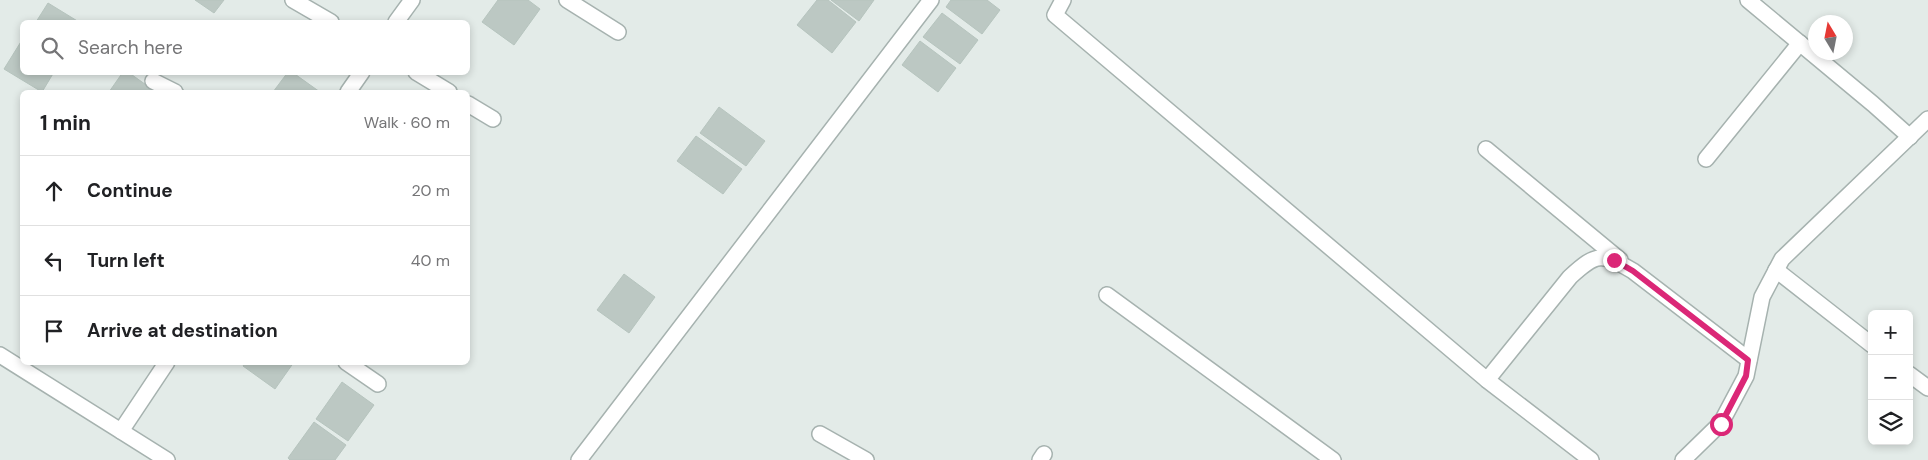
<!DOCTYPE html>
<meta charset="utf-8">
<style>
body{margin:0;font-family:"DM Sans",sans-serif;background:#f2f2f2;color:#202124}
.controls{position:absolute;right:15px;bottom:15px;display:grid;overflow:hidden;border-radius:8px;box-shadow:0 2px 8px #0003}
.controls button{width:45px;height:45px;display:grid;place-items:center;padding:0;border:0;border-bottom:1px solid #e0e0e0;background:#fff;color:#202124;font:25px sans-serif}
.compass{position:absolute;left:1808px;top:15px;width:45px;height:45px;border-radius:50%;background:#fff;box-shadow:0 2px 8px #0003;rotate:350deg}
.stop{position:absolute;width:15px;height:15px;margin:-11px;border:4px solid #db2777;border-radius:50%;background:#fff}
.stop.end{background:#db2777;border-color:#fff;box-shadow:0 1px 5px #0008}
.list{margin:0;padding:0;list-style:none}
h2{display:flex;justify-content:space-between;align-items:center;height:65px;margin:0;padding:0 20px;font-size:21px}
h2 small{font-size:16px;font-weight:400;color:#757577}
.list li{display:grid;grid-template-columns:32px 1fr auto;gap:15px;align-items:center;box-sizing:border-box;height:70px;padding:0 20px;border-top:1px solid #e0e0e0}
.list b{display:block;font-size:19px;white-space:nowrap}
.list em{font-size:16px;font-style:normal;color:#757577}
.icon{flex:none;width:28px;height:28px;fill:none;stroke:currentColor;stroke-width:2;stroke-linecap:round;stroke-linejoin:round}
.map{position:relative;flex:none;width:1928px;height:460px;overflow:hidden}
.search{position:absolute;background:#fff;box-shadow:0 2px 8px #0003;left:20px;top:20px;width:450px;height:55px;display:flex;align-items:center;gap:12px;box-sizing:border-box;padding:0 18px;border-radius:8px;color:#757577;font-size:19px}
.panel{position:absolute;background:#fff;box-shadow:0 2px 8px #0003;left:20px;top:90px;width:450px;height:275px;border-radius:8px}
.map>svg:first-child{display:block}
.building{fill:#bcc8c3;stroke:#b6c4be}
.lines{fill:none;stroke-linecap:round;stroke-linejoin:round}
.service-casing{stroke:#a6b2af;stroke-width:18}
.minor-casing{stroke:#a6b2af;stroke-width:18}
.tertiary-casing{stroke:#a6b2af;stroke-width:18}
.service{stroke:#fff;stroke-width:15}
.minor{stroke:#fff;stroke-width:15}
.tertiary{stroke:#fff;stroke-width:15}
.route{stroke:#db2777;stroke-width:6}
</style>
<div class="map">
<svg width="1928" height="460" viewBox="0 0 1928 460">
<rect width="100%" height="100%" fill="#e3ebe8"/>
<g class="building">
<path d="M195,0H224L214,13Z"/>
<path d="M498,0H528L540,9L514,45L482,22Z"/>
<path d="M817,0H828L856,22L832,53L797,25Z"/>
<path d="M831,0H874L859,21Z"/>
<path d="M951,0H987L1000,10L982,34L946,7Z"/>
<path d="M48,3L79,22H36Z"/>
<path d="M942,13L978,40L960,64L923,37Z"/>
<path d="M22,40V72H54L42,92L4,69Z"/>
<path d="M920,41L956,68L938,92L902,65Z"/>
<path d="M123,72H128L156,92H109Z"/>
<path d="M288,72H292L320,92H273Z"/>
<path d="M719,107L765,141L746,166L700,133Z"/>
<path d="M696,136L742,169L723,194L677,161Z"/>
<path d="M624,274L655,297L629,333L597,310Z"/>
<path d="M246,362H294L275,389L243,366Z"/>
<path d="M342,382L374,405L348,441L316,419Z"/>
<path d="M314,422L346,445L335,460H290L288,458Z"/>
</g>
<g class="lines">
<g class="service-casing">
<g id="service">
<path d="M293,0L331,22"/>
<path d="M567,0L618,32"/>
<path d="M396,22L412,0"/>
<path d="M416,72L449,92"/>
<path d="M153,81L175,92"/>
<path d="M348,92L362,72"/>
<path d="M468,104L493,119"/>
<path d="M346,362L378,384"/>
<path d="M121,431L167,362"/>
<path d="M1040,460L1044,454"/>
</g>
</g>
<g class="minor-casing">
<g id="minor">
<path d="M1063,0L1055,15L1487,380L1591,460"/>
<path d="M1748,0L1873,104L1910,137"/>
<path d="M1486,149L1620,260"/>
<path d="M1706,159L1800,43"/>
<path d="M1776,270L1872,345"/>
<path d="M1107,295L1333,460"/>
<path d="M1909,374L1928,388"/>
<path d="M1487,380L1570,277C1597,252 1602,253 1633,271L1749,360"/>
<path d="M820,434L866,460"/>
<path d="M579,460L931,0"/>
<path d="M1683,460L1721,423L1746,376L1762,297L1782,259L1928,119"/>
</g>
</g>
<g class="tertiary-casing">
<path id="tertiary" d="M0,355L167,460"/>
</g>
<use href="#service" class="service"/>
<use href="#minor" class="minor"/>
<use href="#tertiary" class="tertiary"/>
</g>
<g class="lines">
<path class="route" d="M1614,260L1633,271L1748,360L1746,376L1721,424"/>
</g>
</svg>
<div class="controls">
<button>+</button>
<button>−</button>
<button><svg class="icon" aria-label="layers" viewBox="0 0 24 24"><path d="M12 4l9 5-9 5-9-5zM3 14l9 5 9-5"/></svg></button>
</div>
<svg class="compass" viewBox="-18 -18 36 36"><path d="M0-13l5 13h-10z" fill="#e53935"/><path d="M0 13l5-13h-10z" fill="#757577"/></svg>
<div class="stop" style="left:1721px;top:424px"></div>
<div class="stop end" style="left:1614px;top:260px"></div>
<div class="search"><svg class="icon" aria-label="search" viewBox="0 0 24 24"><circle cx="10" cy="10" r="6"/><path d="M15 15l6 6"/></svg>Search here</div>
<section class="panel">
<h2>1 min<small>Walk · 60 m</small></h2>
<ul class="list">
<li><svg class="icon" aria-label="ahead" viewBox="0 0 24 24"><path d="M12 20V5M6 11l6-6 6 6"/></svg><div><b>Continue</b></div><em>20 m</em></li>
<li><svg class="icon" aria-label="left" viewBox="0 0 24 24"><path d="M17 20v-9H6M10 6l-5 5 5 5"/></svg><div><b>Turn left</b></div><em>40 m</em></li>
<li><svg class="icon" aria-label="arrive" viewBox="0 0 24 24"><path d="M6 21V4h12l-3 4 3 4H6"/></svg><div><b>Arrive at destination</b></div></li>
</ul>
</section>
</div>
